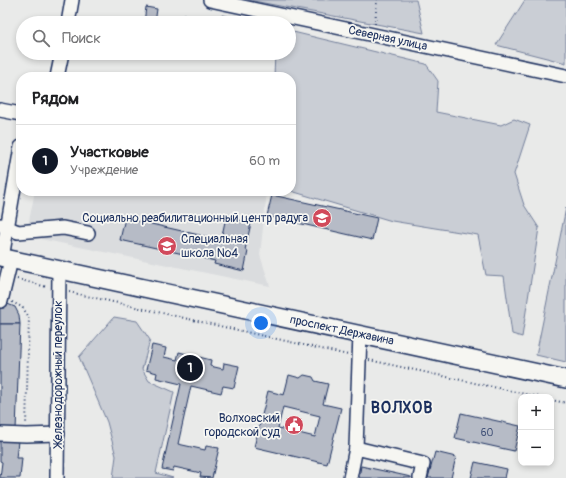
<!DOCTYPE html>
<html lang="ru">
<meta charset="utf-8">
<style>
body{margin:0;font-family:Pangolin,sans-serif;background:#f2f2f2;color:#202124}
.controls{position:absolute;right:12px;bottom:12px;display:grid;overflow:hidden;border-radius:8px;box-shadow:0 2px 6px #0003}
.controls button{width:36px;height:36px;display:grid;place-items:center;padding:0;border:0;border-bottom:1px solid #e0e0e0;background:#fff;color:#202124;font:20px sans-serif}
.you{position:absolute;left:261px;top:323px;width:14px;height:14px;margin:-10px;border:3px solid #fff;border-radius:50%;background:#1a73e8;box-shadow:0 0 0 6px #1a73e833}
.badge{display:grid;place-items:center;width:26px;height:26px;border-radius:50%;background:#111827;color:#fff;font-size:13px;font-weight:700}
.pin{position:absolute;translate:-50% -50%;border:2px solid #fff;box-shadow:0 1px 4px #0006}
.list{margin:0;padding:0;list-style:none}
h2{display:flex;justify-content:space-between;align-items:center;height:52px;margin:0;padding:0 16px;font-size:17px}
h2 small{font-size:13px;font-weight:400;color:#757577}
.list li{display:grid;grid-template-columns:26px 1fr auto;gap:12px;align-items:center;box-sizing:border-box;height:72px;padding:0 16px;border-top:1px solid #e0e0e0}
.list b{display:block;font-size:15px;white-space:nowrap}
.list p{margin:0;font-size:13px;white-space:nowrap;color:#757577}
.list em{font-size:13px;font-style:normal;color:#757577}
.icon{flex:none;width:22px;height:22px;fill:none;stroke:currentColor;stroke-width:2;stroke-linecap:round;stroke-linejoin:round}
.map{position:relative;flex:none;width:566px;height:478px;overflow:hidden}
.search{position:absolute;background:#fff;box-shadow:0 2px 6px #0003;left:16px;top:16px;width:280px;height:44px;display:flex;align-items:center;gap:10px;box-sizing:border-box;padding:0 14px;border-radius:22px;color:#757577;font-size:15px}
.panel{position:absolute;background:#fff;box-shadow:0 2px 6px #0003;left:16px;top:72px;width:280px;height:124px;border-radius:16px}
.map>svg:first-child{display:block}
.built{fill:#dadcde}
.green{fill:#caced5;stroke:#727e9a}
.building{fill:#b6bbc6;stroke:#1b2f5e;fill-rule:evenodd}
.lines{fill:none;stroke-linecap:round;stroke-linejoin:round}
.minor-casing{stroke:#1b2f5e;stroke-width:16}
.major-casing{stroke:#1b2f5e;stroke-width:20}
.path{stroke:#1b2f5e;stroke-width:2;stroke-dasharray:1 3;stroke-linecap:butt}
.minor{stroke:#f6f6f2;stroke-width:13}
.major{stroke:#f6f6f2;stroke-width:17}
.labels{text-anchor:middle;stroke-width:3.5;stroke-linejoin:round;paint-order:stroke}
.number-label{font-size:10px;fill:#425278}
.street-label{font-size:12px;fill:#1b2f5e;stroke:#f6f6f2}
.poi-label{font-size:12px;fill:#1b2f5e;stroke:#f6f6f2;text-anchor:end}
.district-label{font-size:16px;font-weight:bold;letter-spacing:1px;fill:#1b2f5e;stroke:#f6f6f2}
</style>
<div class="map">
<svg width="566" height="478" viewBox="0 0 566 478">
<rect width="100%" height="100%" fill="#e9eae9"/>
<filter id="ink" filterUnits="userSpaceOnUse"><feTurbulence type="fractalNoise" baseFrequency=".025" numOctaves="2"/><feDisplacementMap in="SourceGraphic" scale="8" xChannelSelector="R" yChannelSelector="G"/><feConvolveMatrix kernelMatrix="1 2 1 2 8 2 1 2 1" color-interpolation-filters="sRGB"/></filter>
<g filter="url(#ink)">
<path class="built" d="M35,191H267L260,255L270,286L26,236Z"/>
<g class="green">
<path d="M248,0H416L424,33Z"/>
<path d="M525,0H566V63L496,45Z"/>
<path d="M222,15L256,23H219Z"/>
<path d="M289,31L426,64L438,81L436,112L501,125L514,119L530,125L514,174L524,205L539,228L522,337L512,334L504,276L486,275L478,235L392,221L291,191V77H274L275,53H289Z"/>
<path d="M566,208V362L536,355Z"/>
<path d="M114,317L137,321L150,340L142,369L149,381L174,392L156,473L173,478H113L116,456L107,422L79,357Z"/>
</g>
<g class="building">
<path d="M146,7L157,9L155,23H144Z"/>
<path d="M184,14L193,16L191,23L182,20Z"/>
<path d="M198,74L211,77H191Z"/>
<path d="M272,195L377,218L372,240L267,216Z"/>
<path d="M226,217L251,223L245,250L248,251L244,271L214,264L215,261L120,240L125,218L221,240Z"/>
<path d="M0,301L15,307L19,315L20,324H0Z"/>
<path d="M0,324H20L16,430L0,429Z"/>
<path d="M152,345L166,348L164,357L177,360L179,352L211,360L210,366L223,369L224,363L239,366L234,388L223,386L221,393L191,386L178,444L205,450L206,446L219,448L212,478L200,477L201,473L174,467L173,471L162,469L181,384L156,378L157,373L146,370Z"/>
<path d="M289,375L300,378L304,375L313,377L315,381L328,384L323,404L341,408L327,464L254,447L268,391L284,395ZM283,407L320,416L315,437L278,428Z"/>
<path d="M461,413L520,426L514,451L455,438Z"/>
<path d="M0,439L18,441L16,458H22L20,478H0L2,462L0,461Z"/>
<path d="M435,452L456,457L451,478H428Z"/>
<path d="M475,462L507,469L505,478H471Z"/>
<path d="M361,466L411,477V478H359Z"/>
</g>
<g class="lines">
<g class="minor-casing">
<g id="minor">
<path d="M210,0L566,76"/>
<path d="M68,23L72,0"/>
<path d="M57,77L62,53"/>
<path d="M0,110L21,114"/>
<path d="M1,225L18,232L63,228L88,233"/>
<path d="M2,258L21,147"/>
<path d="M1,301L11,260"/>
<path d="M0,434L26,435L58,434"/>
<path d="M356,448L423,464L420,478"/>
<path d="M57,478L59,270"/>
<path d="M350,478L356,448L360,334"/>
</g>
</g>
<g class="major-casing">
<path id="major" d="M0,257L566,379"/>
</g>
<g class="path">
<path d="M375,24L377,0"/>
<path d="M17,279L47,287"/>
<path d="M69,292L348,355"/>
<path d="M12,302L22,307L29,317L26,425"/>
<path d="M369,360L539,397"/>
<path d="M551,400L566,403"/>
</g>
<use href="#minor" class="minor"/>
<use href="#major" class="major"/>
</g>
</g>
<defs>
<g id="school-disc" transform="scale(1)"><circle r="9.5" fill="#d1495b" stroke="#f6f6f2"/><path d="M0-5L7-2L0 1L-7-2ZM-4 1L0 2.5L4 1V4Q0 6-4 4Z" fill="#fff"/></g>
<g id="civic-disc" transform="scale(1)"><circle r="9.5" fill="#d1495b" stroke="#f6f6f2"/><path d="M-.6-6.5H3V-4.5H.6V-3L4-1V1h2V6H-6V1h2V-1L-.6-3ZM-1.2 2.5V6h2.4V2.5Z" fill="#fff"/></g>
</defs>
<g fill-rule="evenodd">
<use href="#school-disc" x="322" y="218"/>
<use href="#school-disc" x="167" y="246"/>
<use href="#civic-disc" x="294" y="425"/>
</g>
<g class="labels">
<g class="number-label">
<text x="487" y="436">60</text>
</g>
<g class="street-label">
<text transform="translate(388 38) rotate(12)" y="4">Северная улица</text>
<text transform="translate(342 330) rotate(12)" y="4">проспект Державина</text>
<text transform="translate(58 374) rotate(-90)" y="4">Железнодорожный переулок</text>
</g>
<g class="poi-label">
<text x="308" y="222">Социально реабилитационный центр радуга</text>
<text x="181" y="243" text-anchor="start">Специальная<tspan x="181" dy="14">школа №4</tspan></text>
<text x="280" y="422">Волховский<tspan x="280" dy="14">городской суд</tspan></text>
</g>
<g class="district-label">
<text x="402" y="413">ВОЛХОВ</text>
</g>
</g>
</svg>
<div class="controls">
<button>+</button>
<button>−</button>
</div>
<div class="you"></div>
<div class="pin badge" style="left:190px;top:368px">1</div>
<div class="search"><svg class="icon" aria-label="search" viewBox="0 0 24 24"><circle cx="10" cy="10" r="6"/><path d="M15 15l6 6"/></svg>Поиск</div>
<section class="panel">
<h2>Рядом<small></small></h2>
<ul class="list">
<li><span class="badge">1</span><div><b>Участковые</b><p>Учреждение</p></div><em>60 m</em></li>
</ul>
</section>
</div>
